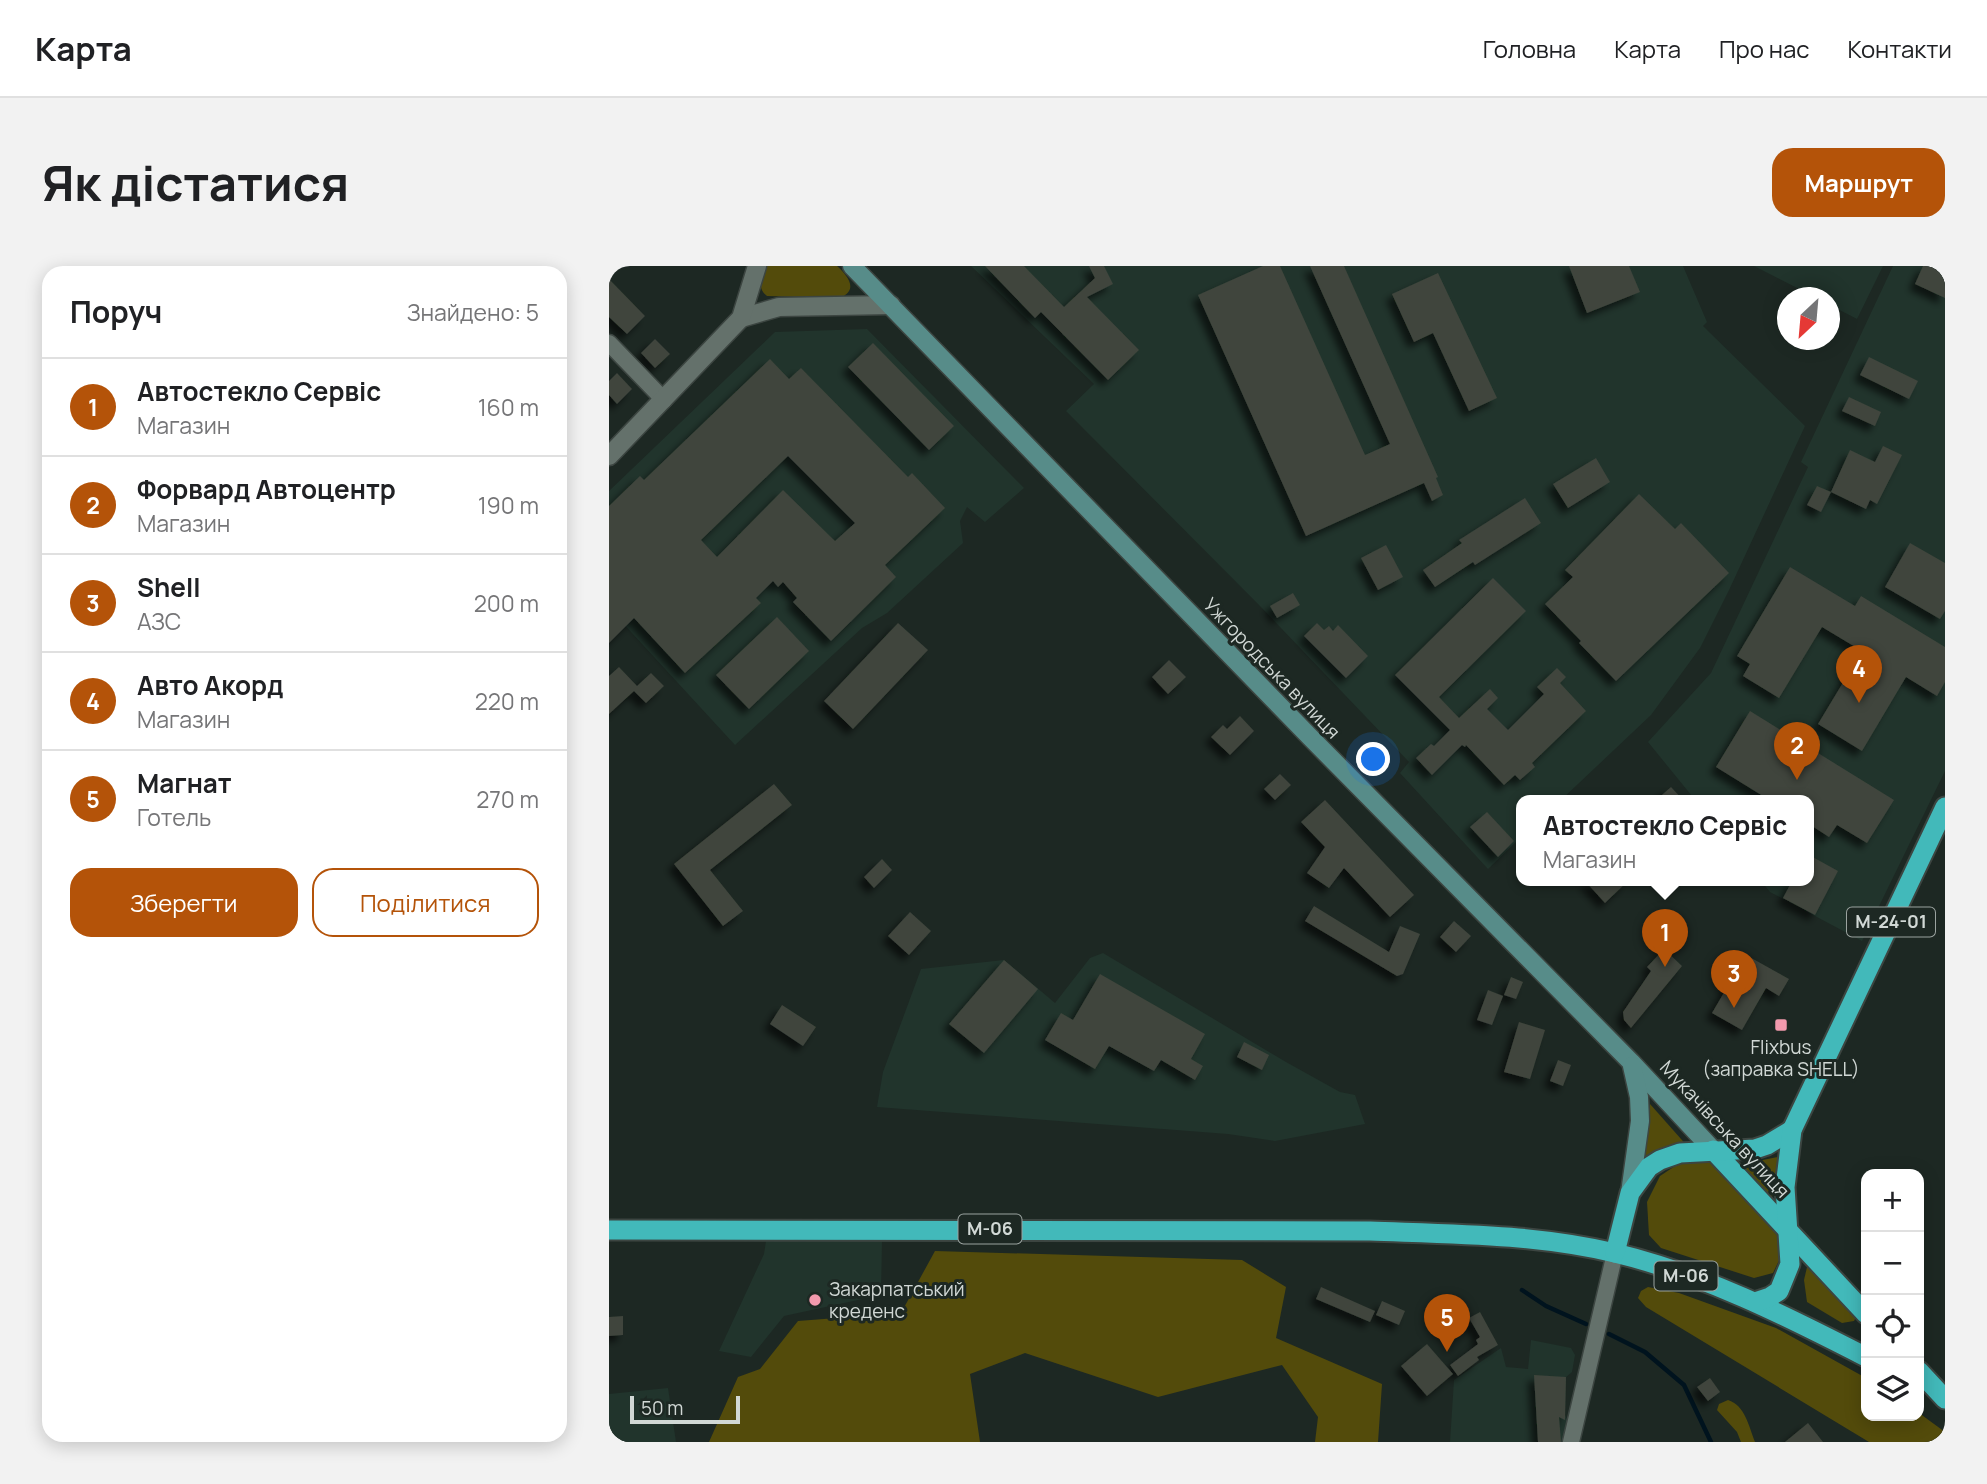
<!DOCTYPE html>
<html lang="uk">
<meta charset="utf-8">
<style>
body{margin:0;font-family:Manrope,sans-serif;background:#f2f2f2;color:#202124}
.controls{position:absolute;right:21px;bottom:21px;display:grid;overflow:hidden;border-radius:14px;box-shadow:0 4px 18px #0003}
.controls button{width:63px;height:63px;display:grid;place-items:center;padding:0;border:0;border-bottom:2px solid #e0e0e0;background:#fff;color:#202124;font:35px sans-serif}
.compass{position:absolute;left:1168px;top:21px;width:63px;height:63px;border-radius:50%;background:#fff;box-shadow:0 4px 18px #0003;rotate:206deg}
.scale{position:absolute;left:21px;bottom:18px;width:110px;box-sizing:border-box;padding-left:7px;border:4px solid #d1d8d5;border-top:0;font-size:19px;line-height:24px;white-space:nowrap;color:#d1d8d5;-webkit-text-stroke:5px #1d2823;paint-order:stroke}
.you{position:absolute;left:765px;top:494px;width:24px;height:24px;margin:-18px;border:5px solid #fff;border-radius:50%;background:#1a73e8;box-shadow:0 0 0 10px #1a73e833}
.badge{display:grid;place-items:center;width:46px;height:46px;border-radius:50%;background:#b45309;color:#fff;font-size:23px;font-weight:700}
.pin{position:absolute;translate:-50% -58px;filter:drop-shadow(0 2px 4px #0008)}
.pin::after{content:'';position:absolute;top:37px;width:24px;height:21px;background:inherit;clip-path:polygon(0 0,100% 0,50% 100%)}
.popup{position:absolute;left:907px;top:529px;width:298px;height:91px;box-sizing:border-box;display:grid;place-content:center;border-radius:14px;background:#fff;filter:drop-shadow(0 2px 5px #0005);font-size:23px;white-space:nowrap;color:#757577}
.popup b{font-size:26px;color:#202124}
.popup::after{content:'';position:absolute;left:50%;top:100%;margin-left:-14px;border:14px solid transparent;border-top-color:#fff}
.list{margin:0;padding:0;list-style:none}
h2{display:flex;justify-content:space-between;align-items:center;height:91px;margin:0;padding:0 28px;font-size:30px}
h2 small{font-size:23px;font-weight:400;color:#757577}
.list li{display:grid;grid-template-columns:46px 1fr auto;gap:21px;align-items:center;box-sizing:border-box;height:98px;padding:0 28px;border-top:2px solid #e0e0e0}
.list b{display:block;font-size:26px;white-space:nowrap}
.list p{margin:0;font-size:23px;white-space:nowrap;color:#757577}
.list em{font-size:23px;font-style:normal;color:#757577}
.actions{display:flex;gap:14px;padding:21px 28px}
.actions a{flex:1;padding:16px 0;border:2px solid #b45309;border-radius:21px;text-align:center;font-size:24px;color:#b45309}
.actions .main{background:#b45309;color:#fff}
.icon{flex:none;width:38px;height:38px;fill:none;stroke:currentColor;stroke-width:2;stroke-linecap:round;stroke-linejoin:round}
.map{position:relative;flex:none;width:1336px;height:1176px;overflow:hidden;border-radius:21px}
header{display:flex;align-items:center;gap:42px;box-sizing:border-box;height:98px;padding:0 35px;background:#fff;border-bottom:2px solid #e0e0e0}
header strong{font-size:33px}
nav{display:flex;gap:38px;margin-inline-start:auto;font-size:24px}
.intro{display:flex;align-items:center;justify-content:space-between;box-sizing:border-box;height:168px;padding:0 42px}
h1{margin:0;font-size:49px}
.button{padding:18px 32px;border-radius:21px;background:#b45309;color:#fff;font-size:24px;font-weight:700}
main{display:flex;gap:42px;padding:0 42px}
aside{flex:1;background:#fff;border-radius:21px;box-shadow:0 4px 18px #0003}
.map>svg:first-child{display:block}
.built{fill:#21342c}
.green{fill:#534b0b}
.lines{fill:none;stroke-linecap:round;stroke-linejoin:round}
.stream{stroke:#00131e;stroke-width:4.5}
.building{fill:#3f453c;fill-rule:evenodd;filter:url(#shadow)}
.minor-casing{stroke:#3c4541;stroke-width:19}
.tertiary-casing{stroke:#3c4541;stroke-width:21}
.secondary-casing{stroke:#3c4541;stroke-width:21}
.trunk-casing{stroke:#3c4541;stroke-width:23}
.minor{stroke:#64716b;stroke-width:16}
.tertiary{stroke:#64716b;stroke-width:18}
.secondary{stroke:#578c89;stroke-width:18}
.trunk{stroke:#42b9ba;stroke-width:19}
.poi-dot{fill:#f29aad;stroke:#1d2823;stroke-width:2.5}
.labels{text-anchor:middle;stroke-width:6;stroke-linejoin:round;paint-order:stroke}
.shield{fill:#1d2823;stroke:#9ba3a0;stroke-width:2}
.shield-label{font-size:18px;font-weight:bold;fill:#d1d8d5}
.street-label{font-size:19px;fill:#d1d8d5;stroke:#1d2823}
.poi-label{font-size:19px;fill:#d1d8d5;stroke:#1d2823}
</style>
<header>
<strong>Карта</strong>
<nav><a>Головна</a><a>Карта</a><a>Про нас</a><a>Контакти</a></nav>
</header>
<div class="intro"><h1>Як дістатися</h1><a class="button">Маршрут</a></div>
<main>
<aside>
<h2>Поруч<small>Знайдено: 5</small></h2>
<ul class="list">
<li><span class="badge">1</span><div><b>Автостекло Сервіс</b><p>Магазин</p></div><em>160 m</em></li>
<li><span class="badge">2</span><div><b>Форвард Автоцентр</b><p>Магазин</p></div><em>190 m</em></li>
<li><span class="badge">3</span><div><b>Shell</b><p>АЗС</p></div><em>200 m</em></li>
<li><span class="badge">4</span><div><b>Авто Акорд</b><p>Магазин</p></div><em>220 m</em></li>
<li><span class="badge">5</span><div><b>Магнат</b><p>Готель</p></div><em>270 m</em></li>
</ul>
<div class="actions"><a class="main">Зберегти</a><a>Поділитися</a></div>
</aside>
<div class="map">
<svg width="1336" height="1176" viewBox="0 0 1336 1176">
<defs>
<filter id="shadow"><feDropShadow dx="-6" dy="6" stdDeviation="3.5" flood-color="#0009"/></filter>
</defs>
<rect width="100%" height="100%" fill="#1d2823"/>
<g class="built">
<path d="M362,0H1074L1098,56L1094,60L1196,160L1121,322L1091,382L1042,449L951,535H912V571L879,603L791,507L800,496L651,340L457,145L485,118Z"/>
<path d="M1145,0H1274L1248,53L1221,39L1220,32L1206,31Z"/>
<path d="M1284,0H1336V505L1253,675L1161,626L1152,615H1200V535H1087L1039,476L1102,407L1199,201L1192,196Z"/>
<path d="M258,63L415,222L376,256L358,241L351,255L354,277L278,347L253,362L126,479L0,342V225L166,66Z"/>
<path d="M494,687L677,796L731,826L746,829L756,858L666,875L619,868L268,841L274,806L312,703L395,694L446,737L481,692Z"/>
<path d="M157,975H273L272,1029L175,1050L142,1091L110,1085L155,988Z"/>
<path d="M922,1074L962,1082L966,1089L963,1106L957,1111L956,1149L960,1159L957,1176H841L845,1114L892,1082L897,1101L919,1103Z"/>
<path d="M59,1122L67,1176H0V1128Z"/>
</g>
<g class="green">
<path d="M156,0H228C239,10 250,24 231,32L158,30C147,22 153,11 156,0Z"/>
<path d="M1041,838L1080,882L1034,898Z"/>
<path d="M1173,890L1163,931L1129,899Z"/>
<path d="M1072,896H1100L1168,964L1176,982L1164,1007L1145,1012L1052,982L1040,969L1038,936L1051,910Z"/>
<path d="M326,985L633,994L677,1021L667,1072L773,1118L769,1176H706L709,1151L673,1099L549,1131L416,1087L361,1108L371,1176H100L129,1111L151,1103L189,1055L292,1047Z"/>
<path d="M1199,997L1249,1048L1245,1055L1233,1057L1198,1036L1195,1014Z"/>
<path d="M1039,1021L1070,1027L1167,1062L1257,1112V1150H1310V1147L1336,1166V1176H1260L1037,1041L1029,1032L1032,1025Z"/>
<path d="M1119,1134C1136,1139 1140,1161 1146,1176H1132L1128,1166L1108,1144L1110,1138Z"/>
</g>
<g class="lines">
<g class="stream">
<path d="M913,1024L937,1040L977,1058"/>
<path d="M1000,1068L1036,1086L1075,1119L1102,1176"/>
</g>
</g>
<g class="building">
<path d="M376,0H415L455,41L486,12L480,0H495L504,18L478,31L530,84L499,114L432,46L426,52Z"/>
<path d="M654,0H671L756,189L781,178L701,0H735L829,211L827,212L834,229L823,235L815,217L697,270L589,29Z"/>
<path d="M960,0H1020L1031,26L978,47Z"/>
<path d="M1314,0H1336V32L1306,18Z"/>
<path d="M829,7L888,132L860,145L824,67L805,76L783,28Z"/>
<path d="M0,13L36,50L18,68L0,51Z"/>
<path d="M46,73L61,88L46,102L32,87Z"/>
<path d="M264,77L345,160L320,184L239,101Z"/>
<path d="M1260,91L1309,115L1300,133L1251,109Z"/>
<path d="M161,93L180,113L192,102L299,211L303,207L336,242L276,299L287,311L222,375L184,336L188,332L174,316L169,321L164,315L147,332L152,337L76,407L25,352L0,377V240L31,210L35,214ZM179,190L246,257L226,275L174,224L108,291L92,274Z"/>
<path d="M8,107L23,123L8,138L0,129V115Z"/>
<path d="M1240,131L1272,146L1266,160L1233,145Z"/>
<path d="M1274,180L1293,189L1268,238L1261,234L1257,243L1222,226L1241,184L1266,196Z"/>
<path d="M987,192L1001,216L959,242L944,218Z"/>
<path d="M1208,220L1222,226L1212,246L1198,239Z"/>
<path d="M1030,228L1066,263L1072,257L1120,307L1007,415L970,377L972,375L936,338L964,311L956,304Z"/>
<path d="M916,232L932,257L866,299L864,296L826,321L814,304L853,277L850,274Z"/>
<path d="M1301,277L1336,297V345L1331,353L1276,321Z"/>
<path d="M777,279L794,311L769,324L752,292Z"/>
<path d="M1181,301L1246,340L1252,330L1336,381V416L1328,430L1297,411L1253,485L1209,458L1253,385L1213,361L1170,432L1134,410L1141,398L1128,390Z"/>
<path d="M884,312L917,345L830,431L850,452L881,423L889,432L878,443L899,464L935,428L928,421L948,402L957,411L951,417L977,445L923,497L926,501L911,514L906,509L895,519L857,479L856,481L853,479L823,509L807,492L822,478L825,480L841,464L786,409Z"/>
<path d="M684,327L691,339L668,352L661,340Z"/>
<path d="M168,351L200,385L140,443L107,409Z"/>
<path d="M289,357L319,384L244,463L215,435Z"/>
<path d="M708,357L715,364L720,360L724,365L729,359L759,390L737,412L695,370Z"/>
<path d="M560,394L577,411L559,428L543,411Z"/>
<path d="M10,401L28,420L42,407L55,420L37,437L25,425L0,448V410Z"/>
<path d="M1141,445L1285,534L1258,577L1228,559L1220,571L1200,558V535H1162L1107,501Z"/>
<path d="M631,450L645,465L621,489L602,471L614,459L618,463Z"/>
<path d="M671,508L682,519L666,534L655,523Z"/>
<path d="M165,518L183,539L101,604L134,645L114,660L65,598Z"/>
<path d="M1062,521L1075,535H1046Z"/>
<path d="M716,534L805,629L781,651L735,602L720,622L698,607L716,581L692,556Z"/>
<path d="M878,546L905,575L889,591L861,561Z"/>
<path d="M1200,589L1229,605L1206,649L1174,632L1183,615H1200Z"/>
<path d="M273,593L283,604L265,622L255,611Z"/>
<path d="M976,615H1019L996,637Z"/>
<path d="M705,640L780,686L791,660L811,668L794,708L788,710L696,655Z"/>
<path d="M301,646L322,665L300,689L279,670Z"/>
<path d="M845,655L862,670L847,686L831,671Z"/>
<path d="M1055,683L1073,700L1022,762L1015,754L1014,746L1042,705L1038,701Z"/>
<path d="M1137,689L1180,713L1170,730L1157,722L1133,764L1103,747Z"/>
<path d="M395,694L429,723L375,787L340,758Z"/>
<path d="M491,708L596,768L582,793L594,800L586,814L552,794L545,805L500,780L486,803L436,774L452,747L464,754Z"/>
<path d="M902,711L914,716L907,733L895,729Z"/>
<path d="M879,724L894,730L883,759L868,754Z"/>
<path d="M173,739L207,761L194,780L161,758Z"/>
<path d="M910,756L936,764L921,813L895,806Z"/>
<path d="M635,776L660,789L653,804L628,791Z"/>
<path d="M949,794L962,799L954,820L941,815Z"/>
<path d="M712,1021L766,1045L761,1056L707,1033Z"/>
<path d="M773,1035L796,1045L790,1059L767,1049Z"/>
<path d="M871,1046L889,1079L868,1091L870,1094L849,1110L841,1099L869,1078L867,1074L871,1071L860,1052Z"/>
<path d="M14,1050V1069L0,1070V1051Z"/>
<path d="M818,1078L844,1108L818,1130L792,1100Z"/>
<path d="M925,1109L957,1111L956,1154L950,1151L952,1176H929Z"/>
<path d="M1101,1112L1111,1126L1099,1135L1088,1121Z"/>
<path d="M1199,1157L1214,1176H1176Z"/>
</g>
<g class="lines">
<g class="minor-casing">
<g id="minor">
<path d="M0,77L55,134"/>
<path d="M962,1176L1006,987"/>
</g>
</g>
<g class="tertiary-casing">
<g id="tertiary">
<path d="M132,52L170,41L282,39"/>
<path d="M0,190L132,52L148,0"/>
</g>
</g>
<g class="secondary-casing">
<g id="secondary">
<path d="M243,0L701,471L1022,796L1104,884"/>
<path d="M1021,927L1031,855L1030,831L1023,800"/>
</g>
</g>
<g class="trunk-casing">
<g id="trunk">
<path d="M1104,884L1257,1048"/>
<path d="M0,964L761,965C842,968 927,968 1006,987C1094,1008 1177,1050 1257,1091"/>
<path d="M1006,987L1021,927L1040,901L1051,894L1071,887L1146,883L1158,879L1183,864"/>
<path d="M1146,1036L1161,1031L1170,1025L1181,998L1176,921L1183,864L1336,541"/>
<path d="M1310,1105L1336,1133"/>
</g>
</g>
<use href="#minor" class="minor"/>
<use href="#tertiary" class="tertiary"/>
<use href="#secondary" class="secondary"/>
<use href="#trunk" class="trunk"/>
</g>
<g class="poi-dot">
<rect x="1165" y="752" width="14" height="14" rx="3.5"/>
<circle cx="206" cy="1034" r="7"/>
</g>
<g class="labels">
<g class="shield">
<rect x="1238" y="641.5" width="88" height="29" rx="5"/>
<rect x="349.5" y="948.5" width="63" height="29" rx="5"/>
<rect x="1045.5" y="995.5" width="63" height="29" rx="5"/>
</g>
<g class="shield-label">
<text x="1282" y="662">М-24-01</text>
<text x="381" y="969">М-06</text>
<text x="1077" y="1016">М-06</text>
</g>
<g class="street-label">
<text transform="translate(663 402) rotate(46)" y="7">Ужгородська вулиця</text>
<text transform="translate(1116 863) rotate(47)" y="7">Мукачівська вулиця</text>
</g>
<g class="poi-label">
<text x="1172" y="788">Flixbus<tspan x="1172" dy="22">(заправка SHELL)</tspan></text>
<text x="220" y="1030" text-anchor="start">Закарпатський<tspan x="220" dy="22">креденс</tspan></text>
</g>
</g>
</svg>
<div class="controls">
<button>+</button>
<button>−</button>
<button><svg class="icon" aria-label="locate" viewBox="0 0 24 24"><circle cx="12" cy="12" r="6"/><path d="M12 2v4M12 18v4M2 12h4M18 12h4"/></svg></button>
<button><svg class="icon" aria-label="layers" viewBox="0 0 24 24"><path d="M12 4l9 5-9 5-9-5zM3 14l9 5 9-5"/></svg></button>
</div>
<svg class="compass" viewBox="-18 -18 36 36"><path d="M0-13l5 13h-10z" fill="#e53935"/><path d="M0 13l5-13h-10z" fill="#757577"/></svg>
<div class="scale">50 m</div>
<div class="you"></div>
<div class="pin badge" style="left:1056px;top:701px">1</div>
<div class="popup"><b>Автостекло Сервіс</b>Магазин</div>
<div class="pin badge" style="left:1188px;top:514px">2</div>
<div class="pin badge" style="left:1125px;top:742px">3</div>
<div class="pin badge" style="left:1250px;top:437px">4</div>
<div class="pin badge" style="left:838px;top:1086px">5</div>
</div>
</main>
